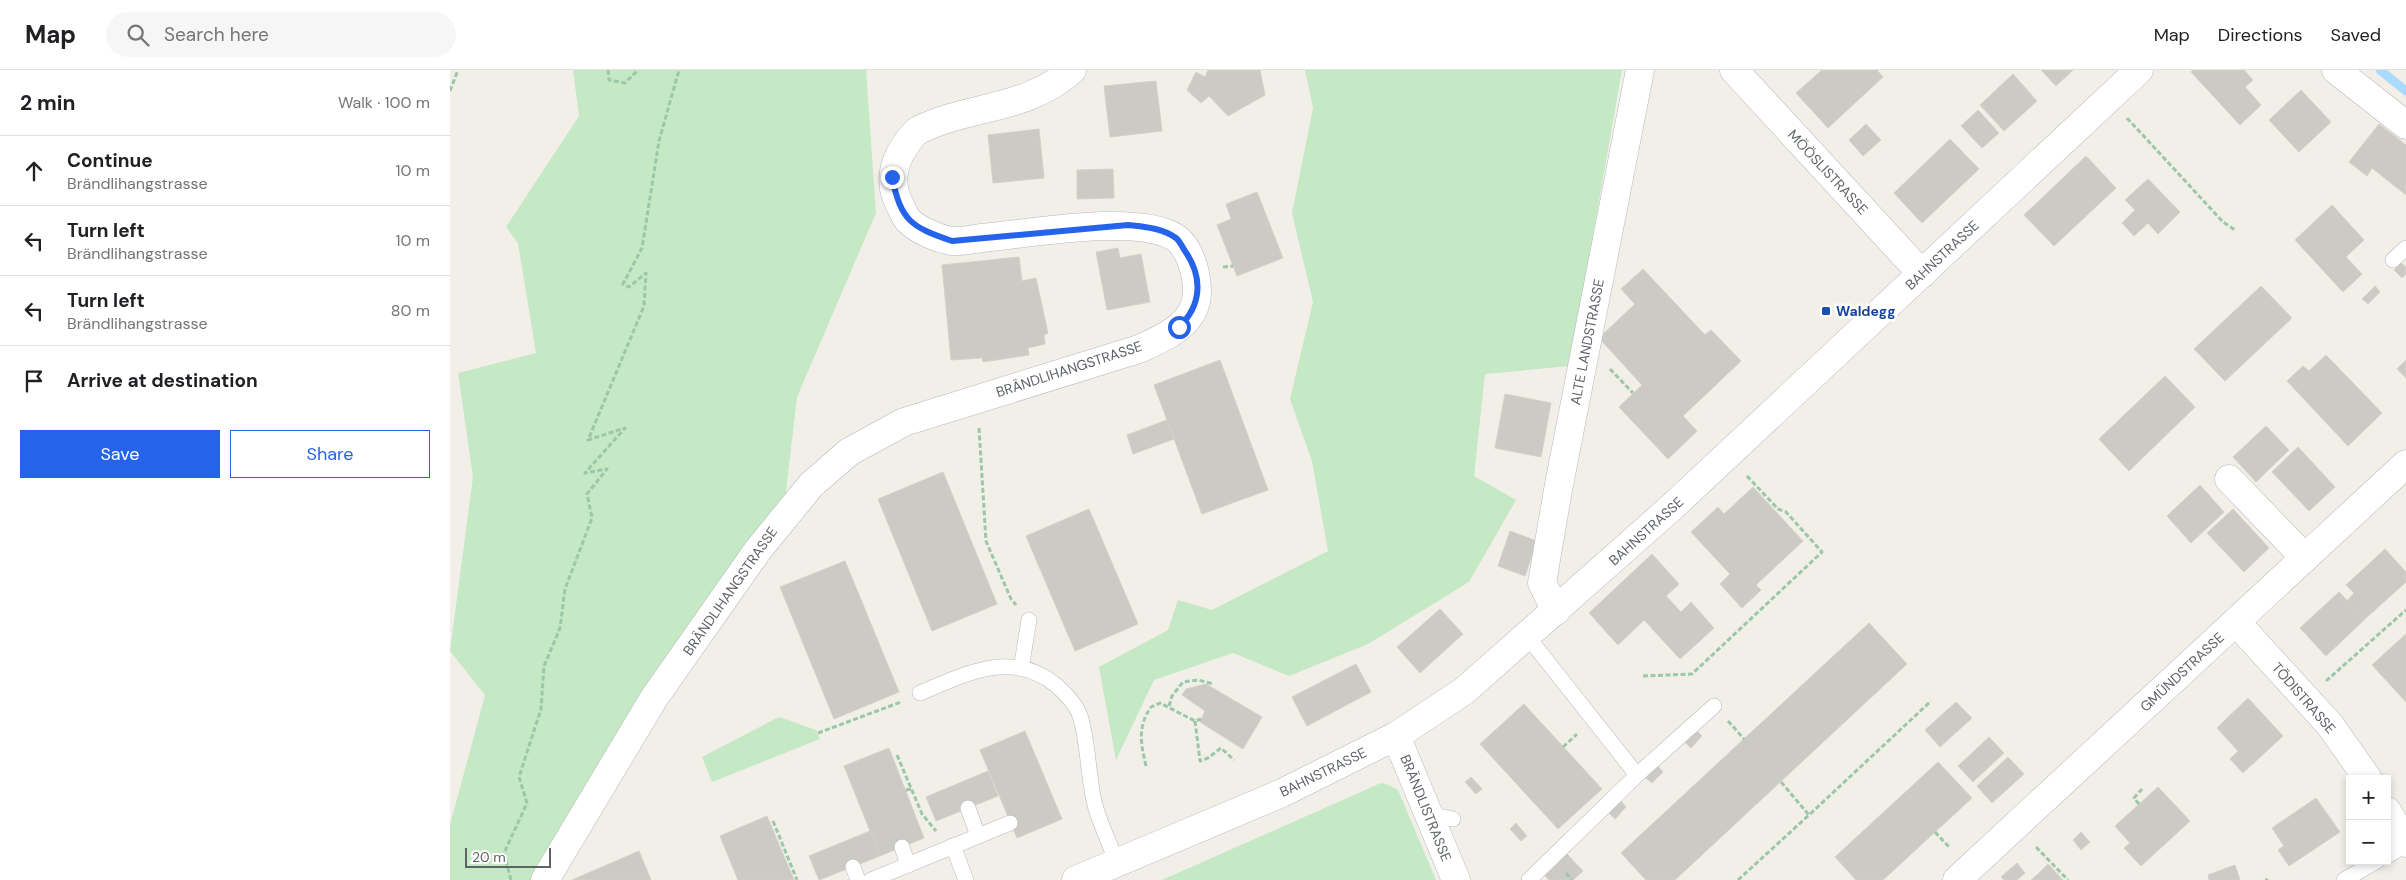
<!DOCTYPE html>
<meta charset="utf-8">
<style>
body{margin:0;font-family:"DM Sans",sans-serif;background:#f6f6f6;color:#202124}
.controls{position:absolute;right:15px;bottom:15px;display:grid;overflow:hidden;border-radius:0px;box-shadow:0 2px 8px #0003}
.controls button{width:45px;height:45px;display:grid;place-items:center;padding:0;border:0;border-bottom:1px solid #e0e0e0;background:#fff;color:#202124;font:25px sans-serif}
.scale{position:absolute;left:15px;bottom:12px;width:86px;box-sizing:border-box;padding-left:5px;border:2px solid #5f6368;border-top:0;font-size:14px;line-height:18px;white-space:nowrap;color:#5f6368;-webkit-text-stroke:4px #fff;paint-order:stroke}
.stop{position:absolute;width:15px;height:15px;margin:-11px;border:4px solid #2563eb;border-radius:50%;background:#fff}
.stop.end{background:#2563eb;border-color:#fff;box-shadow:0 1px 5px #0008}
.list{margin:0;padding:0;list-style:none}
h2{display:flex;justify-content:space-between;align-items:center;height:65px;margin:0;padding:0 20px;font-size:21px}
h2 small{font-size:16px;font-weight:400;color:#757577}
.list li{display:grid;grid-template-columns:32px 1fr auto;gap:15px;align-items:center;box-sizing:border-box;height:70px;padding:0 20px;border-top:1px solid #e0e0e0}
.list b{display:block;font-size:19px;white-space:nowrap}
.list p{margin:0;font-size:16px;white-space:nowrap;color:#757577}
.list em{font-size:16px;font-style:normal;color:#757577}
.actions{display:flex;gap:10px;padding:15px 20px}
.actions a{flex:1;padding:11px 0;border:1px solid #2563eb;border-radius:0px;text-align:center;font-size:18px;color:#2563eb}
.actions .main{background:#2563eb;color:#fff}
.icon{flex:none;width:28px;height:28px;fill:none;stroke:currentColor;stroke-width:2;stroke-linecap:round;stroke-linejoin:round}
.map{position:relative;flex:none;width:1956px;height:810px;overflow:hidden}
header{display:flex;align-items:center;gap:30px;box-sizing:border-box;height:70px;padding:0 25px;background:#fff;border-bottom:1px solid #e0e0e0}
header strong{font-size:24px}
nav{display:flex;gap:28px;margin-inline-start:auto;font-size:18px}
.search{width:350px;height:45px;background:#f6f6f6;display:flex;align-items:center;gap:12px;box-sizing:border-box;padding:0 18px;border-radius:28px;color:#757577;font-size:19px}
main{display:flex}
aside{flex:1;background:#fff}
.map>svg:first-child{display:block}
.green{fill:#c5e8c5}
.lines{fill:none;stroke-linecap:round;stroke-linejoin:round}
.stream{stroke:#aadaff;stroke-width:9}
.building{fill:#cccac5;stroke:#d6d1c6}
.service-casing{stroke:#b5b8bc;stroke-width:16}
.minor-casing{stroke:#b5b8bc;stroke-width:29}
.secondary-casing{stroke:#b6babf;stroke-width:29}
.path{stroke:#9cc7a9;stroke-width:3;stroke-dasharray:5 2.5;stroke-linecap:butt}
.service{stroke:#fff;stroke-width:15}
.minor{stroke:#fff;stroke-width:28}
.secondary{stroke:#fff;stroke-width:28}
.route{stroke:#2563eb;stroke-width:6}
.transit-dot{fill:#1a4fb4;stroke:#fff;stroke-width:2}
.labels{text-anchor:middle;stroke-width:5;stroke-linejoin:round;paint-order:stroke}
.street-label{font-size:14px;fill:#5f6368;stroke:#fff}
.transit-label{font-size:14px;font-weight:bold;fill:#164399;stroke:#fff;text-anchor:start}
</style>
<header>
<strong>Map</strong>
<div class="search"><svg class="icon" aria-label="search" viewBox="0 0 24 24"><circle cx="10" cy="10" r="6"/><path d="M15 15l6 6"/></svg>Search here</div>
<nav><a>Map</a><a>Directions</a><a>Saved</a></nav>
</header>
<main>
<aside>
<h2>2 min<small>Walk · 100 m</small></h2>
<ul class="list">
<li><svg class="icon" aria-label="ahead" viewBox="0 0 24 24"><path d="M12 20V5M6 11l6-6 6 6"/></svg><div><b>Continue</b><p>Brändlihangstrasse</p></div><em>10 m</em></li>
<li><svg class="icon" aria-label="left" viewBox="0 0 24 24"><path d="M17 20v-9H6M10 6l-5 5 5 5"/></svg><div><b>Turn left</b><p>Brändlihangstrasse</p></div><em>10 m</em></li>
<li><svg class="icon" aria-label="left" viewBox="0 0 24 24"><path d="M17 20v-9H6M10 6l-5 5 5 5"/></svg><div><b>Turn left</b><p>Brändlihangstrasse</p></div><em>80 m</em></li>
<li><svg class="icon" aria-label="arrive" viewBox="0 0 24 24"><path d="M6 21V4h12l-3 4 3 4H6"/></svg><div><b>Arrive at destination</b></div></li>
</ul>
<div class="actions"><a class="main">Save</a><a>Share</a></div>
</aside>
<div class="map">
<svg width="1956" height="810" viewBox="0 0 1956 810">
<rect width="100%" height="100%" fill="#f1efe8"/>
<g class="green">
<path d="M123,0H416L426,143L347,327L333,447L95,810H0V755L35,625L0,581L23,407L8,303L86,283L68,173L56,157L129,46Z"/>
<path d="M855,0H1172L1120,296L1035,304L1024,406L1066,430L1019,512L918,574L839,606L783,583L704,610L666,690L649,597L718,560L728,530L762,540L878,481L862,391L840,329L863,232L842,143L863,38Z"/>
<path d="M329,647L366,660L370,669L262,712L252,687Z"/>
<path d="M931,713L939,715L948,720L986,810H712Z"/>
</g>
<g class="lines">
<path class="stream" d="M1930,0L1956,21"/>
</g>
<g class="building">
<path d="M758,0H810L815,25L778,46L759,26L751,33L737,20L746,2L755,7Z"/>
<path d="M1372,0H1427L1433,7L1378,58L1346,23Z"/>
<path d="M1591,0H1623L1606,16Z"/>
<path d="M1743,0H1794L1803,10L1795,17L1811,35L1790,55L1741,2Z"/>
<path d="M1563,4L1587,31L1554,61L1530,35Z"/>
<path d="M706,11L712,61L660,67L654,16Z"/>
<path d="M1851,20L1881,52L1849,82L1819,50Z"/>
<path d="M1528,40L1549,63L1532,78L1511,56Z"/>
<path d="M1416,54L1431,70L1413,86L1399,70Z"/>
<path d="M1929,54L1956,75V125L1922,98L1917,106L1899,92Z"/>
<path d="M589,59L594,108L543,113L538,65Z"/>
<path d="M1500,69L1529,99L1472,153L1444,123Z"/>
<path d="M1636,86L1666,118L1604,176L1574,145Z"/>
<path d="M663,99L664,128L627,129V100Z"/>
<path d="M1698,109L1730,142L1708,164L1698,153L1684,166L1672,153L1685,140L1675,130Z"/>
<path d="M807,122L833,188L787,206L767,155L781,149L776,134Z"/>
<path d="M1882,135L1914,170L1896,187L1912,204L1893,222L1845,170Z"/>
<path d="M668,178L670,188L691,184L700,232L657,240L646,182Z"/>
<path d="M569,187L572,211L586,208L598,263L594,265L595,274L578,278L579,285L533,292L532,288L501,290L492,195Z"/>
<path d="M1951,193L1956,197V204L1952,208L1944,200Z"/>
<path d="M1193,199L1255,265L1261,260L1291,291L1233,346L1247,361L1218,389L1169,337L1192,315L1149,268L1185,234L1171,219Z"/>
<path d="M1811,216L1842,248L1775,311L1744,279Z"/>
<path d="M1925,216L1930,222L1918,234L1912,229Z"/>
<path d="M1876,285L1932,343L1898,376L1837,311L1853,296L1859,301Z"/>
<path d="M770,290L818,420L752,444L704,315Z"/>
<path d="M1956,290V308L1947,299Z"/>
<path d="M1715,306L1745,337L1679,401L1649,369Z"/>
<path d="M1055,324L1101,333L1091,387L1045,378Z"/>
<path d="M717,350L724,369L683,384L677,365Z"/>
<path d="M1816,356L1839,380L1806,412L1783,387Z"/>
<path d="M1848,377L1885,417L1859,441L1822,402Z"/>
<path d="M493,402L547,534L482,561L428,429Z"/>
<path d="M1750,415L1774,442L1741,473L1717,446Z"/>
<path d="M1303,417L1353,471L1306,515L1311,520L1292,538L1270,514L1280,504L1241,462L1268,437L1274,444Z"/>
<path d="M639,439L688,554L625,581L576,466Z"/>
<path d="M1783,439L1819,478L1794,502L1757,463Z"/>
<path d="M1060,461L1087,471L1075,506L1048,496Z"/>
<path d="M1935,479L1956,502V512L1915,549L1897,531L1904,523L1896,515Z"/>
<path d="M1202,484L1229,514L1216,526L1231,542L1241,532L1264,558L1230,589L1194,550L1168,575L1139,543Z"/>
<path d="M395,491L449,622L384,649L330,517Z"/>
<path d="M1889,522L1915,549L1876,586L1850,558Z"/>
<path d="M990,539L1013,564L970,603L947,577Z"/>
<path d="M1419,553L1457,594L1225,810H1196L1171,783Z"/>
<path d="M1956,564V632L1922,595Z"/>
<path d="M906,594L921,622L857,656L842,627Z"/>
<path d="M756,614L812,647L793,679L750,652L755,641L732,625L736,619Z"/>
<path d="M1798,628L1833,666L1793,703L1780,689L1788,681L1767,658Z"/>
<path d="M1506,632L1522,648L1490,677L1475,660Z"/>
<path d="M1074,634L1152,719L1108,759L1030,674Z"/>
<path d="M1246,660L1252,666L1241,678L1235,672Z"/>
<path d="M575,661L612,749L567,768L530,680Z"/>
<path d="M1539,667L1554,683L1523,712L1508,696Z"/>
<path d="M439,678L474,768L430,786L394,696Z"/>
<path d="M1558,687L1574,704L1542,733L1527,716Z"/>
<path d="M1488,692L1522,728L1433,810H1406L1385,787Z"/>
<path d="M1208,696L1213,702L1202,713L1196,708Z"/>
<path d="M538,701L548,726L486,751L476,727Z"/>
<path d="M1021,707L1032,719L1026,724L1015,712Z"/>
<path d="M1708,717L1740,751L1691,796L1674,778L1680,773L1665,756Z"/>
<path d="M1866,728L1890,762L1839,796L1828,780L1834,776L1822,758Z"/>
<path d="M1171,731L1176,737L1165,749L1159,743Z"/>
<path d="M317,746L344,810H288L270,766Z"/>
<path d="M1066,753L1077,766L1071,771L1060,759Z"/>
<path d="M420,761L430,786L369,810L359,786Z"/>
<path d="M1631,762L1640,772L1631,780L1623,770Z"/>
<path d="M189,781L201,810H122Z"/>
<path d="M1117,784L1133,801L1123,810H1099L1095,806Z"/>
<path d="M1567,793L1575,803L1567,810H1554L1551,807Z"/>
<path d="M1598,794L1613,810H1581L1588,804Z"/>
<path d="M1785,795L1790,810H1759L1758,805Z"/>
</g>
<g class="lines">
<g class="service-casing">
<g id="service">
<path d="M1943,190L1956,178"/>
<path d="M1077,566L1187,705"/>
<path d="M571,599L579,550"/>
<path d="M470,623C516,604 561,579 606,615C615,623 628,637 631,649C639,678 638,710 646,739C652,757 660,775 667,793"/>
<path d="M518,738L528,766"/>
<path d="M979,744L1003,749"/>
<path d="M503,776L516,810"/>
<path d="M452,777L458,795"/>
<path d="M1937,786L1956,775"/>
<path d="M403,797L408,810"/>
<path d="M421,810L560,753"/>
<path d="M1079,810L1187,705L1264,636"/>
<path d="M1894,810L1927,791"/>
</g>
</g>
<g class="minor-casing">
<g id="minor">
<path d="M1284,0L1472,204"/>
<path d="M1886,0L1956,55"/>
<path d="M1779,409L1855,488"/>
<path d="M1106,541L1092,513L1108,420L1190,0"/>
<path d="M1786,552L1880,655L1918,709"/>
<path d="M946,666L1006,810"/>
<path d="M1937,741L1956,773"/>
<path d="M95,810L204,628L308,480L361,415L399,382L454,352L689,279C714,268 747,254 747,222C747,205 741,179 726,168C689,143 578,164 532,168C523,169 512,172 502,171C489,169 467,160 458,150C455,147 453,141 451,137C441,120 441,102 450,84C454,77 462,64 469,60C519,35 576,41 622,0"/>
<path d="M1507,810L1956,394"/>
</g>
</g>
<g class="secondary-casing">
<path id="secondary" d="M626,810L832,723L946,666L1014,621L1223,436L1689,0"/>
</g>
<g class="path">
<path d="M158,0L159,10L175,13L188,0"/>
<path d="M0,21L8,0"/>
<path d="M1677,48L1773,152L1785,160"/>
<path d="M773,197L783,196"/>
<path d="M1160,299L1183,323"/>
<path d="M529,358L536,471L561,529L566,535"/>
<path d="M1193,606L1242,604L1372,482L1336,442L1328,439L1296,405"/>
<path d="M1876,611L1956,540"/>
<path d="M719,636L722,626L733,612L748,610L764,614"/>
<path d="M745,651L750,691L758,688L771,678L784,690"/>
<path d="M1278,651L1294,669"/>
<path d="M368,663L451,632"/>
<path d="M1113,677L1127,664"/>
<path d="M447,685L472,744L486,761"/>
<path d="M696,696C691,674 687,657 701,637L710,633L745,651L751,649"/>
<path d="M1331,712L1359,745L1481,631"/>
<path d="M456,720L461,719"/>
<path d="M1689,734L1684,728L1692,719"/>
<path d="M323,751L347,810"/>
<path d="M1485,762L1500,778"/>
<path d="M1586,777L1618,810"/>
<path d="M1116,803L1122,810"/>
<path d="M61,810L54,783L77,733L69,707L91,639L94,596L110,558L115,519L142,448L137,424L157,399L135,403L175,358L138,370L194,236L196,203L179,217L173,214L192,178L209,71L229,0"/>
<path d="M1288,810L1359,745"/>
<path d="M1815,810H1818"/>
</g>
<use href="#service" class="service"/>
<use href="#minor" class="minor"/>
<use href="#secondary" class="secondary"/>
</g>
<g class="lines">
<path class="route" d="M442,107C451,151 461,157 502,171L678,155C695,157 712,158 726,168C730,171 732,177 735,181C753,207 752,235 729,257"/>
</g>
<rect class="transit-dot" x="1371" y="236" width="10" height="10" rx="2.5"/>
<g class="labels">
<g class="street-label">
<text transform="translate(1378 102) rotate(47)" y="5">MÖÖSLISTRASSE</text>
<text transform="translate(1492 185) rotate(-43)" y="5">BAHNSTRASSE</text>
<text transform="translate(1137 272) rotate(-79)" y="5">ALTE LANDSTRASSE</text>
<text transform="translate(619 299) rotate(-18)" y="5">BRÄNDLIHANGSTRASSE</text>
<text transform="translate(1196 461) rotate(-42)" y="5">BAHNSTRASSE</text>
<text transform="translate(280 521) rotate(-55)" y="5">BRÄNDLIHANGSTRASSE</text>
<text transform="translate(1732 602) rotate(-43)" y="5">GMÜNDSTRASSE</text>
<text transform="translate(1854 628) rotate(49)" y="5">TÖDISTRASSE</text>
<text transform="translate(873 702) rotate(-26)" y="5">BAHNSTRASSE</text>
<text transform="translate(976 738) rotate(68)" y="5">BRÄNDLISTRASSE</text>
</g>
<g class="transit-label">
<text x="1386" y="246">Waldegg</text>
</g>
</g>
</svg>
<div class="controls">
<button>+</button>
<button>−</button>
</div>
<div class="scale">20 m</div>
<div class="stop" style="left:729px;top:257px"></div>
<div class="stop end" style="left:442px;top:107px"></div>
</div>
</main>
